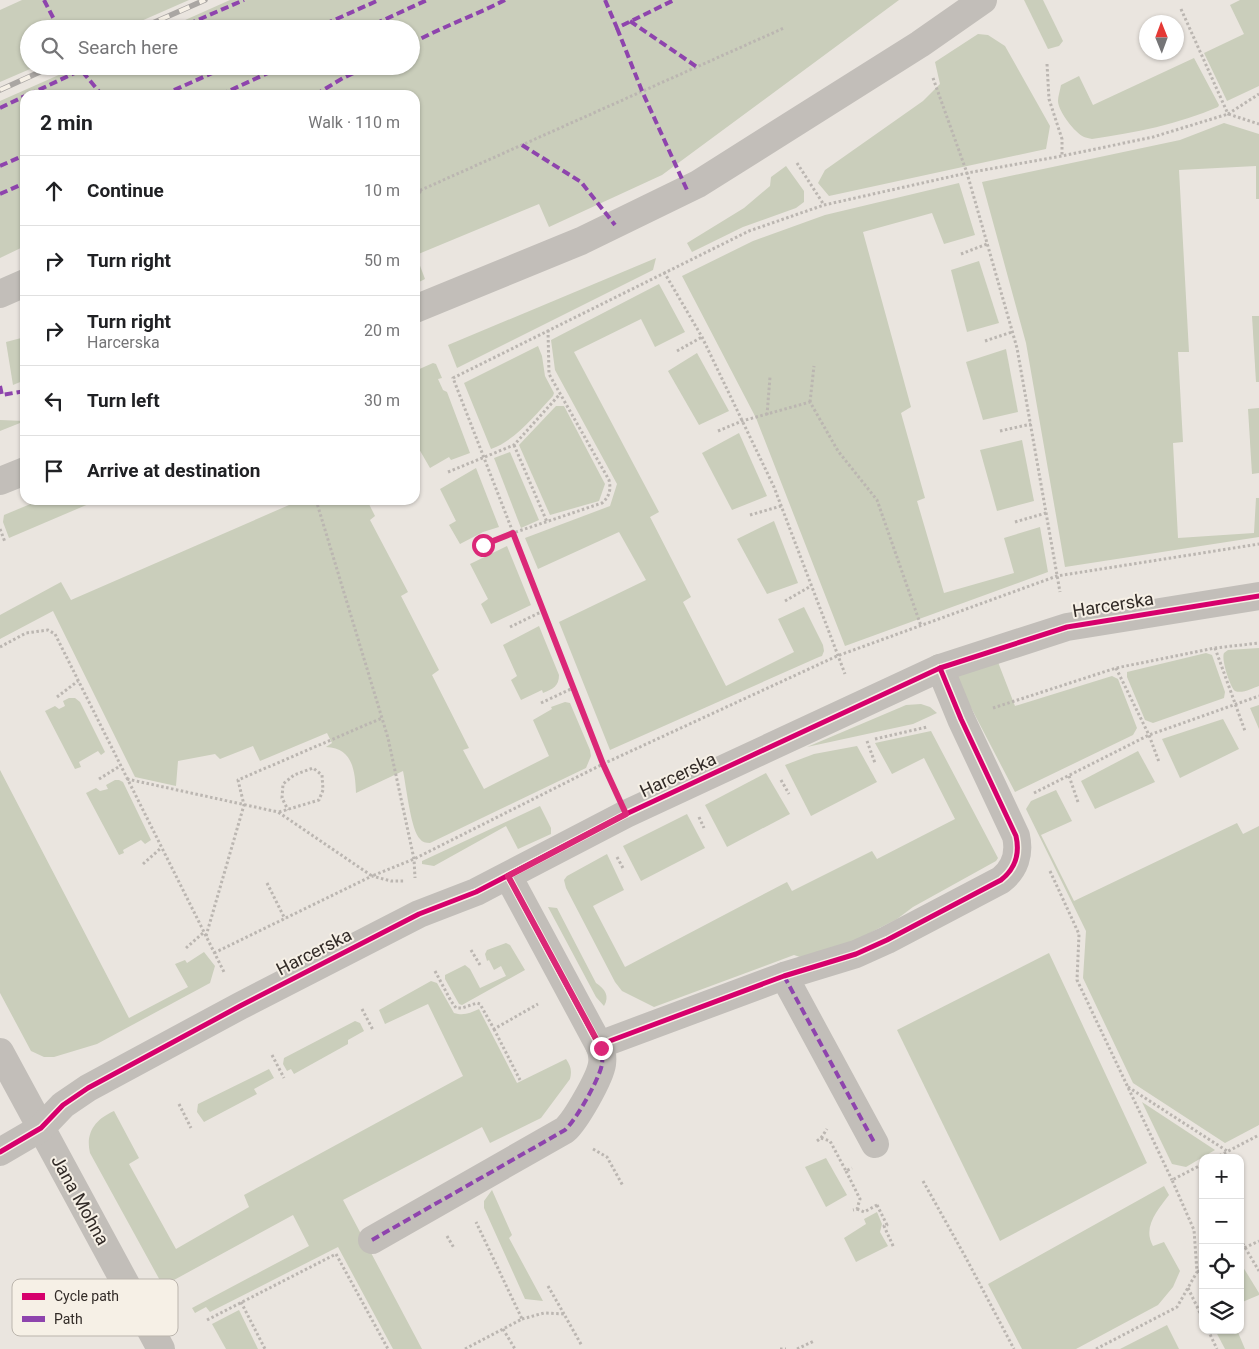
<!DOCTYPE html>
<meta charset="utf-8">
<style>
body{margin:0;font-family:Roboto,sans-serif;background:#f6f6f6;color:#202124}
.controls{position:absolute;right:15px;bottom:15px;display:grid;overflow:hidden;border-radius:10px;box-shadow:0 1px 4px #0004}
.controls button{width:45px;height:45px;display:grid;place-items:center;padding:0;border:0;border-bottom:1px solid #e0e0e0;background:#fff;color:#202124;font:25px sans-serif}
.compass{position:absolute;left:1139px;top:15px;width:45px;height:45px;border-radius:50%;background:#fff;box-shadow:0 1px 4px #0004;rotate:359deg}
.stop{position:absolute;width:15px;height:15px;margin:-11px;border:4px solid #db2777;border-radius:50%;background:#fff}
.stop.end{background:#db2777;border-color:#fff;box-shadow:0 1px 5px #0008}
.list{margin:0;padding:0;list-style:none}
h2{display:flex;justify-content:space-between;align-items:center;height:65px;margin:0;padding:0 20px;font-size:21px}
h2 small{font-size:16px;font-weight:400;color:#757577}
.list li{display:grid;grid-template-columns:32px 1fr auto;gap:15px;align-items:center;box-sizing:border-box;height:70px;padding:0 20px;border-top:1px solid #e0e0e0}
.list b{display:block;font-size:19px;white-space:nowrap}
.list p{margin:0;font-size:16px;white-space:nowrap;color:#757577}
.list em{font-size:16px;font-style:normal;color:#757577}
.icon{flex:none;width:28px;height:28px;fill:none;stroke:currentColor;stroke-width:2;stroke-linecap:round;stroke-linejoin:round}
.map{position:relative;flex:none;width:1259px;height:1349px;overflow:hidden}
.search{position:absolute;background:#fff;box-shadow:0 1px 4px #0004;left:20px;top:20px;width:400px;height:55px;display:flex;align-items:center;gap:12px;box-sizing:border-box;padding:0 18px;border-radius:28px;color:#757577;font-size:19px}
.panel{position:absolute;background:#fff;box-shadow:0 1px 4px #0004;left:20px;top:90px;width:400px;height:415px;border-radius:15px}
.map>svg:first-child{display:block}
.green{fill:#cacebb}
.lines{fill:none;stroke-linecap:round;stroke-linejoin:round}
.path{stroke:#bbb6b1;stroke-width:3;stroke-dasharray:2.5 2.5;stroke-linecap:butt}
.minor{stroke:#c2beb9;stroke-width:28}
.rail-casing{stroke:#aaa6a3;stroke-width:5.5}
.rail{stroke:#f6f0e6;stroke-width:4;stroke-dasharray:11;stroke-linecap:butt}
.quiet{stroke:#8e44ad;stroke-width:4;stroke-dasharray:8 4;stroke-linecap:butt}
.cycleway-casing{stroke:#f6f0e6;stroke-width:8}
.cycleway{stroke:#d6006c;stroke-width:5}
.route{stroke:#db2777;stroke-width:6}
.labels{text-anchor:middle;stroke-width:4;stroke-linejoin:round;paint-order:stroke}
.street-label{font-size:18px;fill:#322b27;stroke:#f6f0e6}
.key{fill:#f6f0e6;stroke:#bbb5ad;stroke-width:1}
.key-label{font-size:14px;fill:#322b27}
</style>
<div class="map">
<svg width="1259" height="1349" viewBox="0 0 1259 1349">
<rect width="100%" height="100%" fill="#eae5df"/>
<g class="green">
<path d="M22,0H189L123,29H29V66H37L0,82V10Z"/>
<path d="M230,0H899L662,175L549,227L539,204L416,255L425,279L415,284V95H25V246L0,258V101L79,66H411V29H165Z"/>
<path d="M1024,0H1043L1063,41L1059,46L1048,49Z"/>
<path d="M1240,0H1259V86L1227,101L1204,53L1244,34L1230,5Z"/>
<path d="M978,34L988,35L1005,46L1050,126L1046,149L829,196L818,183L825,170L923,101L940,84L935,62Z"/>
<path d="M1194,58L1219,105L1218,107C1179,124 1134,133 1092,139C1089,138 1086,138 1084,137C1075,133 1058,111 1058,101C1058,96 1060,91 1061,85L1079,76L1093,105Z"/>
<path d="M1224,123L1259,134V199H1256V166L1179,170L1189,352H1178L1183,442L1173,443L1178,538L1254,533L1256,498H1259V537L1065,567L1026,343L982,182L1180,140Z"/>
<path d="M786,166L804,191V202L796,208L743,227L692,252L687,243L744,208L770,186L771,177Z"/>
<path d="M959,183L975,235L944,244L932,213L863,232L911,407L901,413L925,498L917,501L944,593L1014,573L1004,538L1040,527L1048,572L845,646L756,418L682,276L753,241L825,215Z"/>
<path d="M656,258L653,270L457,368L448,345Z"/>
<path d="M979,261L999,323L967,332L951,270Z"/>
<path d="M659,284L685,332L655,347L641,319L574,352L659,512L650,517L691,597L683,602L726,686L794,652L778,619L804,607L823,645L824,651L822,656L819,657L610,750L559,622L646,580L619,532L538,569L525,538L610,506L617,484L555,370L551,340Z"/>
<path d="M1252,316H1259V382H1256Z"/>
<path d="M25,337V380L13,385L6,342Z"/>
<path d="M538,346L542,356L545,376L554,393L553,396C535,415 516,440 491,449L464,383Z"/>
<path d="M1006,349L1018,412L983,420L966,362Z"/>
<path d="M697,353L729,411L699,425L668,371Z"/>
<path d="M433,363L436,364L442,378L438,379L443,390L447,392L470,453L451,460L449,457L430,468L415,442V371Z"/>
<path d="M556,406H564L605,484L599,501L550,515L519,445Z"/>
<path d="M1259,408V473L1252,474L1248,409Z"/>
<path d="M0,420L25,421L0,431Z"/>
<path d="M739,433L767,496L732,510L702,453Z"/>
<path d="M1022,440L1034,501L997,511L980,450Z"/>
<path d="M510,452L539,520L521,528L494,458Z"/>
<path d="M476,468L499,527L483,532L460,544L449,525L456,521L440,489Z"/>
<path d="M40,500H90L91,503L9,538L3,522L4,515Z"/>
<path d="M287,500H367L375,516L370,520L408,592L401,596L439,670L432,675L469,748L463,750L484,789L549,756L533,720L552,709L551,707L565,702L570,703L590,750L591,756L586,768L430,843C426,843 422,842 420,839C411,831 406,785 403,771L356,793C355,771 353,748 326,747L332,743L327,733L260,761L253,746L220,759L215,754L178,761L176,786L135,777L53,611L0,639V615L61,582L71,600L289,505Z"/>
<path d="M774,521L798,583L767,594L737,539Z"/>
<path d="M507,546L531,605L491,624L481,604L488,599L470,564Z"/>
<path d="M539,626L559,675C559,686 553,689 543,693L542,690L521,700L511,680L517,676L503,645Z"/>
<path d="M1259,648V686C1253,688 1242,694 1235,691C1230,687 1221,659 1224,653L1228,650Z"/>
<path d="M1206,653L1212,655L1225,692L1224,698L1153,723L1145,720L1127,677V672Z"/>
<path d="M996,657L1015,706L1112,676L1118,679L1137,728L1133,735L1015,792L952,671Z"/>
<path d="M69,698H75L80,702L105,752L101,755L98,751L79,762L81,767L75,769L45,711L55,706L59,709L65,706L63,701Z"/>
<path d="M921,704L930,707L937,713L913,724L807,747L899,708L906,705Z"/>
<path d="M1259,705V729L1250,708Z"/>
<path d="M1223,719L1239,749L1180,778L1162,739Z"/>
<path d="M931,731L998,858L996,861L913,907L897,919L852,942L800,957L794,955L654,1007L622,991L615,982L566,888L564,880L567,876L607,854L624,890L593,906L625,967L787,882L792,891L872,851L877,859L955,819L924,758L892,774L875,743Z"/>
<path d="M857,746L877,782L811,816L785,765L814,754Z"/>
<path d="M1138,751L1155,782L1095,809L1081,781Z"/>
<path d="M0,770L129,1018L188,987L175,964L185,960L187,963L204,952L215,966L210,983L97,1044L54,1057H44L31,1051L0,993Z"/>
<path d="M766,773L790,814L727,847L705,805Z"/>
<path d="M115,780H119L123,782L151,840L145,844L141,840L123,850L124,853L119,855L86,793L96,788L100,791L108,789L106,785Z"/>
<path d="M1056,790L1072,821L1041,835L1074,901L1237,823L1243,834L1259,826V1125L1225,1143L1133,1083L1083,978L1086,931L1026,809L1031,801Z"/>
<path d="M540,806L551,828V834L518,849L506,826L434,866L422,864V861Z"/>
<path d="M687,814L705,848L641,881L623,846Z"/>
<path d="M548,907L557,908L596,983C605,989 610,996 604,1006L596,997Z"/>
<path d="M506,943L510,945L525,970L462,1005L459,1004L445,979V975L465,965L470,969L480,988L506,976L501,966L494,970L489,960L487,961L485,954L487,950Z"/>
<path d="M1049,953L1147,1163L1000,1241L897,1030Z"/>
<path d="M431,981L437,983L454,1013C464,1016 470,1013 479,1009L517,1083L566,1059C571,1066 572,1071 570,1079L541,1118L490,1143L482,1127L343,1200L422,1349H393L338,1247L210,1312L206,1307L195,1313L192,1308L309,1246L293,1215L163,1286L90,1153C85,1132 96,1119 114,1111L139,1158L129,1164L176,1249L249,1207L244,1195L463,1076L428,1004L385,1024L379,1010Z"/>
<path d="M355,1021L360,1023L364,1031L348,1040V1044L294,1074L291,1069L287,1071L283,1064L284,1058Z"/>
<path d="M269,1069L274,1078L254,1089L257,1094L204,1122L197,1112L198,1104Z"/>
<path d="M1142,1102L1215,1150L1186,1167L1172,1164Z"/>
<path d="M826,1158L847,1195L826,1207L805,1167Z"/>
<path d="M1164,1186L1169,1195C1158,1210 1142,1227 1153,1246L1164,1242L1180,1271L1173,1287L1158,1305L1076,1349H1022L988,1284Z"/>
<path d="M492,1190L512,1235L509,1238L543,1301L525,1299L484,1208V1201Z"/>
<path d="M877,1212L882,1224L880,1232L888,1246L856,1262L844,1238L866,1224L864,1219Z"/>
<path d="M1240,1267H1243L1259,1293V1295L1240,1303Z"/>
<path d="M239,1310L258,1349H226L212,1324Z"/>
<path d="M1167,1325L1179,1349H1120Z"/>
<path d="M1215,1330H1237L1245,1349H1225Z"/>
</g>
<g class="lines">
<g class="path">
<path d="M1181,9L1228,114L1259,94"/>
<path d="M1047,64L1049,99L1062,139V156"/>
<path d="M933,78L967,173L1017,348L1060,592"/>
<path d="M797,163L824,205"/>
<path d="M415,191L421,190L784,28"/>
<path d="M415,202L421,190"/>
<path d="M961,254L987,244"/>
<path d="M664,272L702,337L774,487L845,674"/>
<path d="M985,341L1012,332"/>
<path d="M677,351L702,337"/>
<path d="M810,402L814,366"/>
<path d="M767,415L770,377"/>
<path d="M718,431L742,421L810,402L838,451L877,500L921,626"/>
<path d="M1000,431L1031,424"/>
<path d="M514,445L547,522"/>
<path d="M448,472L514,445L560,394"/>
<path d="M97,500L98,501"/>
<path d="M316,500L388,738L414,859L415,878"/>
<path d="M750,515L781,506"/>
<path d="M1015,522L1046,513"/>
<path d="M0,529L5,542"/>
<path d="M483,545L513,533L602,503C610,496 611,489 609,480L549,374L548,330"/>
<path d="M785,601L811,586"/>
<path d="M510,627L543,611"/>
<path d="M0,647L26,633L48,630L55,634L225,974"/>
<path d="M1215,648L1245,731"/>
<path d="M1116,668L1149,735L1159,762"/>
<path d="M57,697L78,681"/>
<path d="M541,703L573,688"/>
<path d="M993,708L1116,668L1215,648L1259,643"/>
<path d="M875,739L927,727"/>
<path d="M867,741L875,763"/>
<path d="M1069,776L1078,802"/>
<path d="M99,779L120,766"/>
<path d="M127,779L278,812L372,876L414,859L603,764L837,656L1057,576L1259,544"/>
<path d="M781,780L789,794"/>
<path d="M612,783L603,764L453,378L749,231L824,205L967,173L1062,156L1153,137L1228,114L1259,124"/>
<path d="M1034,793L1149,735L1259,696"/>
<path d="M279,812L319,800L323,790L322,775L313,768L294,775L283,784L282,798L288,810"/>
<path d="M699,817L704,828"/>
<path d="M617,857L624,870"/>
<path d="M143,864L161,848"/>
<path d="M1050,871L1079,934L1077,980L1172,1180"/>
<path d="M267,883L285,919"/>
<path d="M206,936L244,805L238,780L382,718"/>
<path d="M186,948L203,933"/>
<path d="M471,950L480,965"/>
<path d="M214,953L372,876L391,881H404"/>
<path d="M435,971L451,1001L456,1008H462L477,1003L480,1004L494,1029L538,1004"/>
<path d="M362,1009L373,1030"/>
<path d="M494,1029L520,1080"/>
<path d="M272,1055L284,1078"/>
<path d="M1128,1087L1227,1151"/>
<path d="M179,1104L191,1128"/>
<path d="M821,1138L827,1129"/>
<path d="M817,1141L821,1138L830,1141L846,1171L852,1168"/>
<path d="M593,1149L607,1157L623,1186"/>
<path d="M1215,1158L1259,1135"/>
<path d="M846,1171L860,1199L857,1209L853,1210"/>
<path d="M923,1181L966,1258L1014,1349"/>
<path d="M877,1205L887,1225L884,1226L894,1248"/>
<path d="M857,1209L864,1212L879,1204"/>
<path d="M447,1236L454,1248"/>
<path d="M1240,1239L1259,1271"/>
<path d="M1240,1250L1259,1241"/>
<path d="M1197,1272L1203,1269"/>
<path d="M548,1286L564,1314"/>
<path d="M1188,1288L1203,1319"/>
<path d="M241,1302L265,1349"/>
<path d="M522,1319L544,1313L564,1314L582,1346"/>
<path d="M207,1320L336,1254L388,1349"/>
<path d="M503,1329L515,1349"/>
<path d="M1208,1330L1217,1349"/>
<path d="M465,1349L522,1319L476,1222"/>
<path d="M780,1349H786"/>
<path d="M797,1349L814,1341"/>
<path d="M1096,1349L1177,1307L1197,1272L1194,1230L1172,1180L1203,1164"/>
</g>
<g class="minor">
<path d="M0,294L25,283"/>
<path d="M415,309L581,241L698,184L920,44L983,0"/>
<path d="M0,481L25,471"/>
<path d="M508,876L599,1045L784,976L856,954L887,940L1001,880C1015,869 1020,854 1016,836L961,719L940,668"/>
<path d="M784,976L875,1144"/>
<path d="M0,1052L161,1349"/>
<path d="M0,1152L41,1128L63,1105L88,1088L240,1006L419,914L476,892L626,814L940,668L1067,627L1259,596"/>
<path d="M372,1240L565,1130C576,1120 600,1078 602,1064C603,1057 602,1051 599,1045"/>
</g>
<g class="rail-casing">
<g id="rail">
<path d="M139,29L205,0"/>
<path d="M0,90L53,66"/>
</g>
</g>
<use href="#rail" class="rail"/>
<g class="quiet">
<path d="M44,0L59,29"/>
<path d="M605,0L617,28L674,0"/>
<path d="M630,21L697,67"/>
<path d="M617,28L642,91L687,190"/>
<path d="M177,29L244,0"/>
<path d="M314,29L379,0"/>
<path d="M364,29L427,0"/>
<path d="M411,44C441,27 474,16 505,0"/>
<path d="M90,66L81,70L102,95"/>
<path d="M28,95L81,70L79,66"/>
<path d="M163,95L228,66"/>
<path d="M220,95L283,66"/>
<path d="M315,95L343,78L369,66"/>
<path d="M0,108L25,96"/>
<path d="M522,145L581,182L615,225"/>
<path d="M0,166L25,155"/>
<path d="M0,194L25,183"/>
<path d="M0,386L2,395L25,391"/>
<path d="M784,976L875,1144"/>
<path d="M372,1240L565,1130C576,1120 600,1078 602,1064C603,1057 602,1051 599,1045"/>
</g>
<g class="cycleway-casing">
<g id="cycleway">
<path d="M508,876L599,1045L784,976L856,954L887,940L1001,880C1015,869 1020,854 1016,836L961,719L940,668"/>
<path d="M0,1152L41,1128L63,1105L88,1088L240,1006L419,914L476,892L626,814L940,668L1067,627L1259,596"/>
</g>
</g>
<use href="#cycleway" class="cycleway"/>
</g>
<g class="lines">
<path class="route" d="M483,545L513,533L603,764L626,814L508,876L601,1048"/>
</g>
<g class="labels">
<g class="street-label">
<text transform="translate(1113 605) rotate(-9)" y="6">Harcerska</text>
<text transform="translate(678 775) rotate(-25)" y="6">Harcerska</text>
<text transform="translate(314 952) rotate(-27)" y="6">Harcerska</text>
<text transform="translate(80 1200) rotate(61)" y="6">Jana Mohna</text>
</g>
</g>
<rect x="12" y="1279" width="166" height="57" rx="8" class="key"/>
<rect x="22" y="1293" width="23" height="7" fill="#d6006c"/>
<rect x="22" y="1316" width="23" height="6" fill="#8e44ad"/>
<g class="key-label">
<text x="54" y="1301">Cycle path</text>
<text x="54" y="1324">Path</text>
</g>
</svg>
<div class="controls">
<button>+</button>
<button>−</button>
<button><svg class="icon" aria-label="locate" viewBox="0 0 24 24"><circle cx="12" cy="12" r="6"/><path d="M12 2v4M12 18v4M2 12h4M18 12h4"/></svg></button>
<button><svg class="icon" aria-label="layers" viewBox="0 0 24 24"><path d="M12 4l9 5-9 5-9-5zM3 14l9 5 9-5"/></svg></button>
</div>
<svg class="compass" viewBox="-18 -18 36 36"><path d="M0-13l5 13h-10z" fill="#e53935"/><path d="M0 13l5-13h-10z" fill="#757577"/></svg>
<div class="stop" style="left:483px;top:545px"></div>
<div class="stop end" style="left:601px;top:1048px"></div>
<div class="search"><svg class="icon" aria-label="search" viewBox="0 0 24 24"><circle cx="10" cy="10" r="6"/><path d="M15 15l6 6"/></svg>Search here</div>
<section class="panel">
<h2>2 min<small>Walk · 110 m</small></h2>
<ul class="list">
<li><svg class="icon" aria-label="ahead" viewBox="0 0 24 24"><path d="M12 20V5M6 11l6-6 6 6"/></svg><div><b>Continue</b></div><em>10 m</em></li>
<li><svg class="icon" aria-label="right" viewBox="0 0 24 24"><path d="M7 20v-9h11M14 6l5 5-5 5"/></svg><div><b>Turn right</b></div><em>50 m</em></li>
<li><svg class="icon" aria-label="right" viewBox="0 0 24 24"><path d="M7 20v-9h11M14 6l5 5-5 5"/></svg><div><b>Turn right</b><p>Harcerska</p></div><em>20 m</em></li>
<li><svg class="icon" aria-label="left" viewBox="0 0 24 24"><path d="M17 20v-9H6M10 6l-5 5 5 5"/></svg><div><b>Turn left</b></div><em>30 m</em></li>
<li><svg class="icon" aria-label="arrive" viewBox="0 0 24 24"><path d="M6 21V4h12l-3 4 3 4H6"/></svg><div><b>Arrive at destination</b></div></li>
</ul>
</section>
</div>
